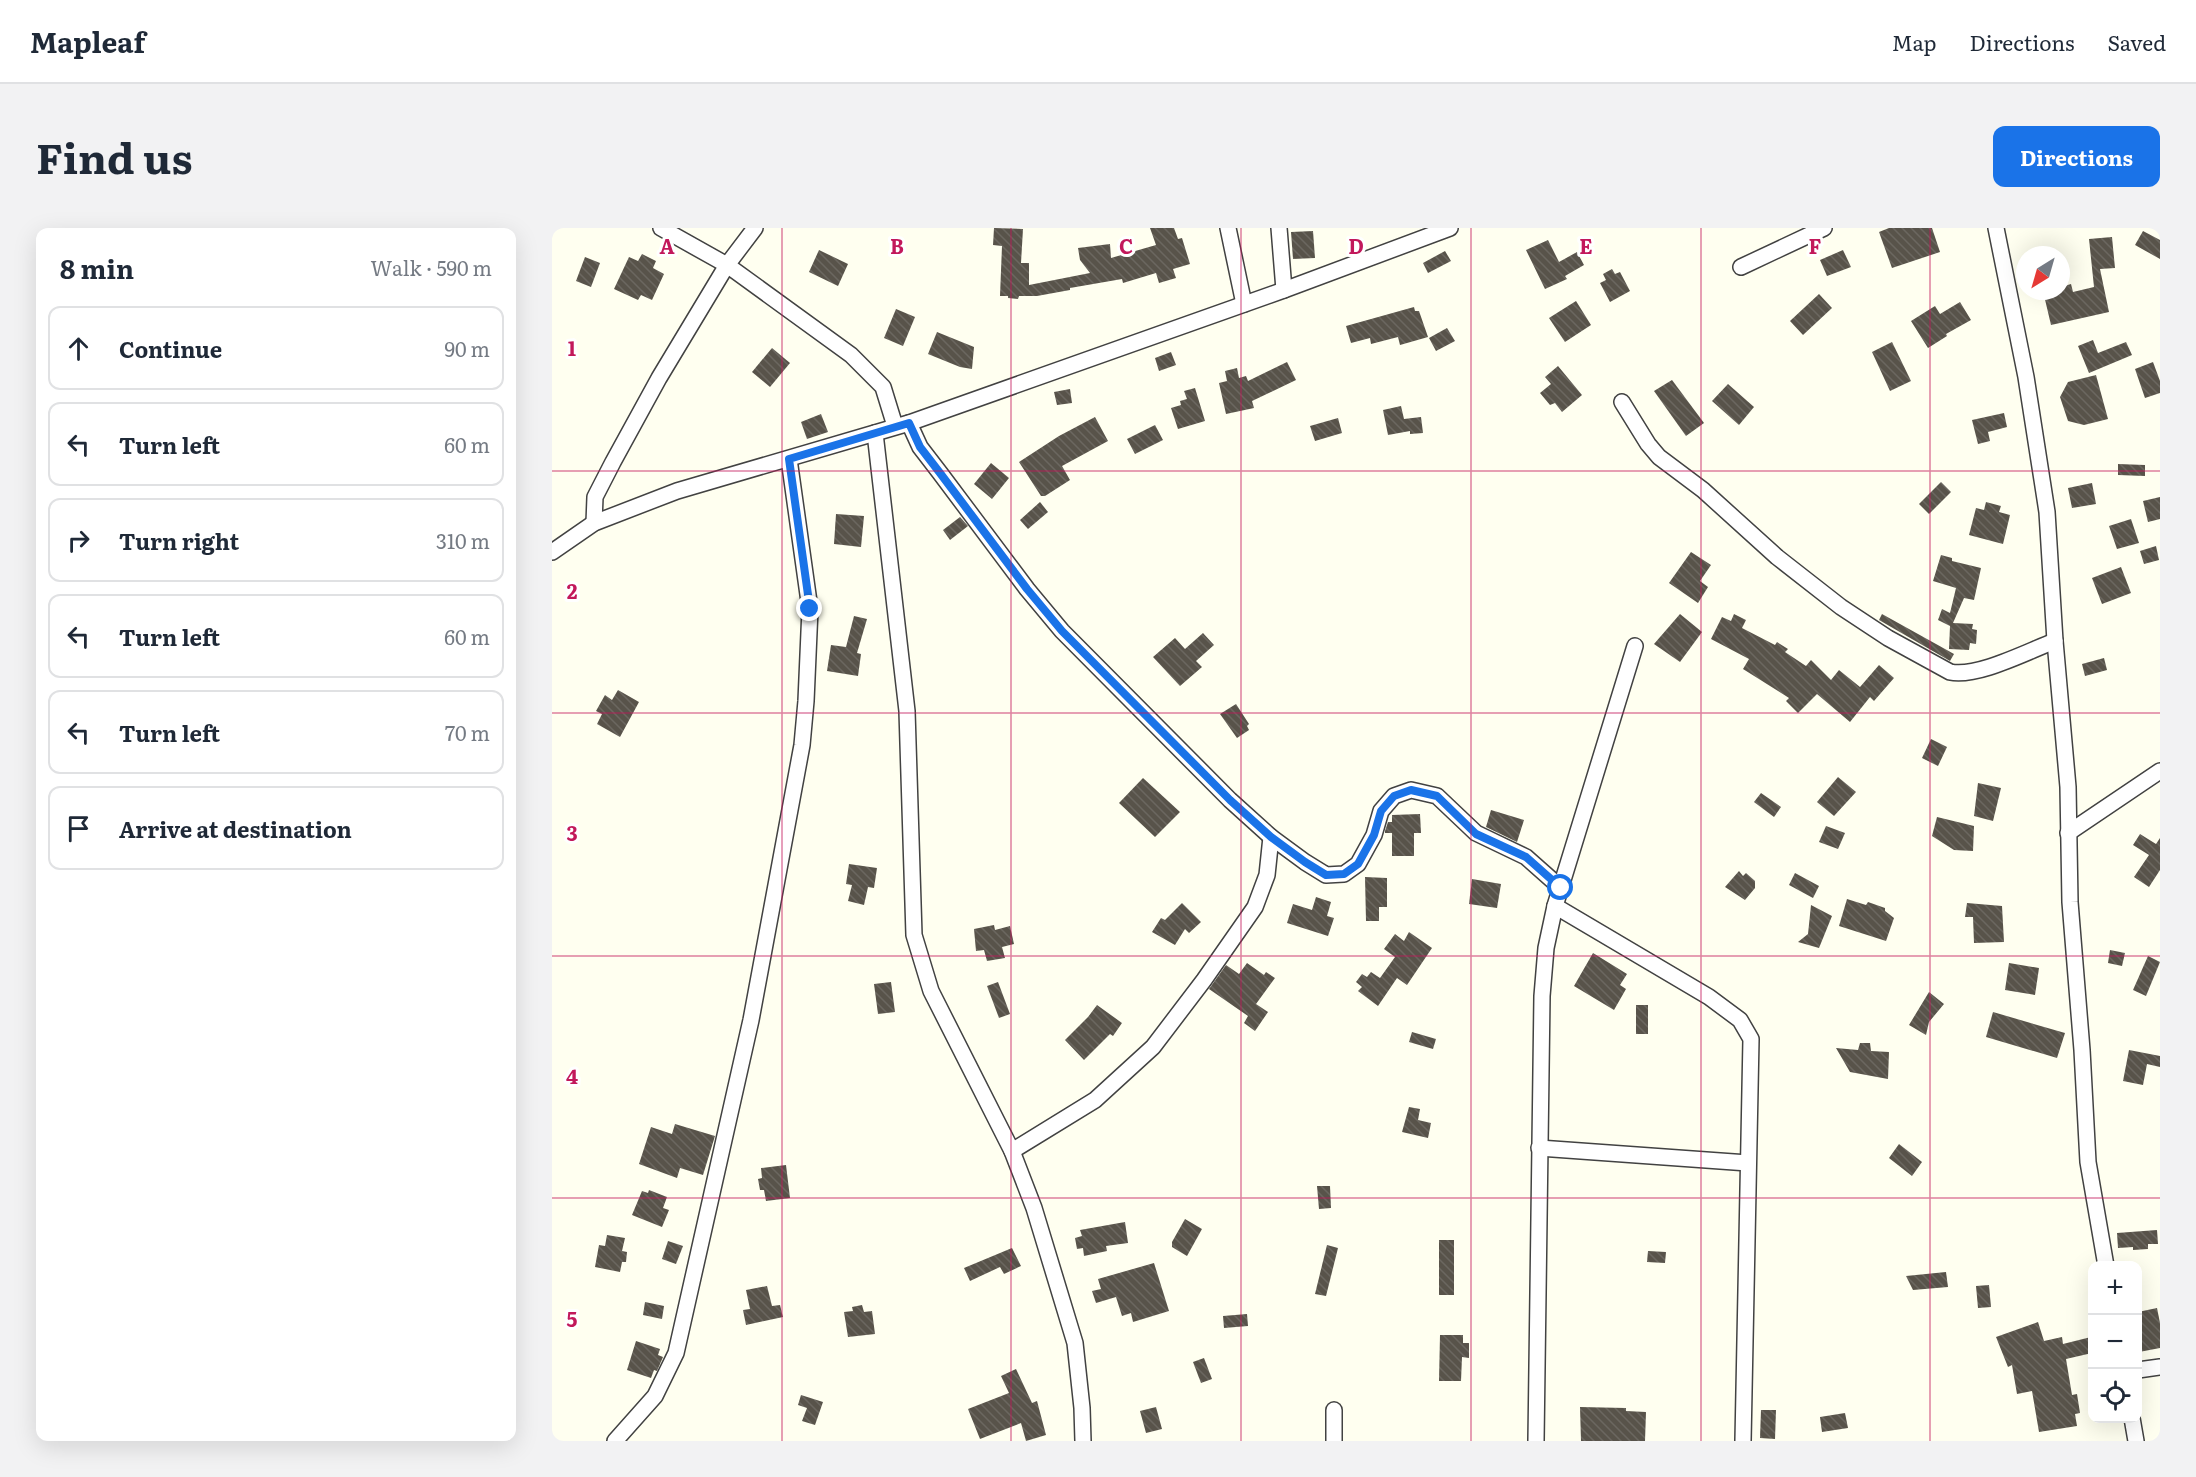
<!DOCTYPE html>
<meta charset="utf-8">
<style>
body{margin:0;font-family:Literata,serif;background:#f2f2f3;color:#1f2937}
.controls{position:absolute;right:18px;bottom:18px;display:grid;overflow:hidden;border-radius:12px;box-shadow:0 6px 24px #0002}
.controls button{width:54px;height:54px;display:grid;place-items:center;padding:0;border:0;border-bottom:2px solid #e0e1e3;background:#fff;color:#1f2937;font:30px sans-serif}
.compass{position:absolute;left:1464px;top:18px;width:54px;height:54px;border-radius:50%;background:#fff;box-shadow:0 6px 24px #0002;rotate:217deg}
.stop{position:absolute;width:18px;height:18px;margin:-14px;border:4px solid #1a73e8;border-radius:50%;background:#fff}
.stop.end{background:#1a73e8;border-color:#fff;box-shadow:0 2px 6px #0008}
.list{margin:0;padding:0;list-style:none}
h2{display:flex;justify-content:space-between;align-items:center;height:78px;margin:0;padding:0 24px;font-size:26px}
h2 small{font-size:20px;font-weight:400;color:#747a83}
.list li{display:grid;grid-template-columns:39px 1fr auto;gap:18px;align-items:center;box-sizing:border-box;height:84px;margin:0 12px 12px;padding:0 12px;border:2px solid #e0e1e3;border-radius:12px}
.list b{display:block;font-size:22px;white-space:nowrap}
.list em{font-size:20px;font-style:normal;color:#747a83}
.icon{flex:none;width:33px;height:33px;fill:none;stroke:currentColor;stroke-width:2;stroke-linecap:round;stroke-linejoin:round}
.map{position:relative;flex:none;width:1608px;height:1213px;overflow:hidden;border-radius:12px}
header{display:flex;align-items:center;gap:36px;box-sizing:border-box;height:84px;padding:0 30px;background:#fff;border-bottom:2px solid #e0e1e3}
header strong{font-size:28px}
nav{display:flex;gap:33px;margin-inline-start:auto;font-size:21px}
.intro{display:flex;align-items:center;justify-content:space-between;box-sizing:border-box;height:144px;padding:0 36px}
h1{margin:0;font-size:42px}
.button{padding:15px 27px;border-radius:12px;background:#1a73e8;color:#fff;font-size:21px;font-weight:700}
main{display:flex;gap:36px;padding:0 36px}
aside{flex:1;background:#fff;border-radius:12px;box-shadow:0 6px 24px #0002}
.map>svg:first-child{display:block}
.building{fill:url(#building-back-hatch)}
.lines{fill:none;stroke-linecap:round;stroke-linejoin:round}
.minor-casing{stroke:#424242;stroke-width:18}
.minor{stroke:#fff;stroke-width:15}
.route{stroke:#1a73e8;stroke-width:8}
.grid{fill:none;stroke:#c2185b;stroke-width:1.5;stroke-opacity:0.55}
.grid-label{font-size:20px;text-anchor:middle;font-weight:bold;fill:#c2185b;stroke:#fff;stroke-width:6;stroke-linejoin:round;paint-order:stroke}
</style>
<header>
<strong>Mapleaf</strong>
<nav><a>Map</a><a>Directions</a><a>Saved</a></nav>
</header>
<div class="intro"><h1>Find us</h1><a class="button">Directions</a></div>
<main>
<aside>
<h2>8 min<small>Walk · 590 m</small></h2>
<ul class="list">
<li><svg class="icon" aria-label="ahead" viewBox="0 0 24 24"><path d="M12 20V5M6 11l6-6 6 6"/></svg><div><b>Continue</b></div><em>90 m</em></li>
<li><svg class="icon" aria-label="left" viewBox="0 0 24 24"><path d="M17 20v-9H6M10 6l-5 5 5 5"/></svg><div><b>Turn left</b></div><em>60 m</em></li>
<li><svg class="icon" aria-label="right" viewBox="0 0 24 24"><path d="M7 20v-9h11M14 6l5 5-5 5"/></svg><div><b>Turn right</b></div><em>310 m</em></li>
<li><svg class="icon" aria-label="left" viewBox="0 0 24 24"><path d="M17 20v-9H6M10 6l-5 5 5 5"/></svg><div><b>Turn left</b></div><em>60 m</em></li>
<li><svg class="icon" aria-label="left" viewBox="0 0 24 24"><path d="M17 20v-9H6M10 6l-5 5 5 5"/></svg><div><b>Turn left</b></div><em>70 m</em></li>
<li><svg class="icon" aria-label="arrive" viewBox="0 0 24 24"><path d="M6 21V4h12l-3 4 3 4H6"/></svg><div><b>Arrive at destination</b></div></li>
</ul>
</aside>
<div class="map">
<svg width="1608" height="1213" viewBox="0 0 1608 1213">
<defs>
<pattern id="building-back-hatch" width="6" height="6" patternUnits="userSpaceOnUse" patternTransform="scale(1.5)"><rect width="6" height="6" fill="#58534a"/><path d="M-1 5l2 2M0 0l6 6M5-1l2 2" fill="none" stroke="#6b6760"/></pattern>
</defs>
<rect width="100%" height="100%" fill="#fffff0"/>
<g class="building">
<path d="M442,0L471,1L469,35H477V57L538,45L528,32L526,20L558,16L559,30L604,17L598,0H622L626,11L630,10L638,36L621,41L624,50L607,55L604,45L571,55L570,51L518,60V62L485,68H467L466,71L456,70V68H448L450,18L441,17Z"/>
<path d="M1337,0H1380L1388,24L1340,40L1327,4Z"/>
<path d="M761,3L763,30L741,31L739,4Z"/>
<path d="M1591,3L1608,12V31L1583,17Z"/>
<path d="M1560,9L1563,40L1548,41L1557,84L1499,97L1491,63H1509V59L1519,56L1521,64L1542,59L1537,11Z"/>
<path d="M996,12L1007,34L1025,24L1032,37L1013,48L1015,51L993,61L974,22Z"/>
<path d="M267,22L296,36L286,58L257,44Z"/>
<path d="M1291,22L1299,39L1275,48L1268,32Z"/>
<path d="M893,23L899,33L876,45L871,35Z"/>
<path d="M90,26L104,33L101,40L112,46L100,72L89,67L86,72L62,61L77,29L86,33Z"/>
<path d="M33,29L48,35L39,59L24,53Z"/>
<path d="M1060,41L1063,46L1068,44L1078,63L1058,74L1048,55L1054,52L1051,46Z"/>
<path d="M1267,66L1280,80L1251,107L1238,93Z"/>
<path d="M1024,73L1039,97L1013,114L997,90Z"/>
<path d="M1408,74L1419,92L1394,106L1395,108L1376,120L1359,93L1383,78L1388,86Z"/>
<path d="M862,79L863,83H867L876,109L848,117L846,109L819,116L818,110L799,115L794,98Z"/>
<path d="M344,81L363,89L351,118L332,110Z"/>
<path d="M895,100L903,113L884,123L877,110Z"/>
<path d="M385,104L422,119L420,141L408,139L376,126Z"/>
<path d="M1541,112L1546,125L1574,114L1580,127L1537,145L1526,118Z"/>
<path d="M1340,114L1359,153L1338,163L1320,124Z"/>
<path d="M220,120L238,135L218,159L200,144Z"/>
<path d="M619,124L624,137L607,143L603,130Z"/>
<path d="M735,134L744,152L700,173L702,180L674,186L667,155L675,153L673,143L685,140L687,150L694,148L696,153Z"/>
<path d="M1601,134L1608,153V165L1593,170L1583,141Z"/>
<path d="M1006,138L1030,167L1010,184L1003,175L998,177L988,165L999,156L993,149Z"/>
<path d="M1544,147L1556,191L1532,197L1516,193L1508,169L1516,154Z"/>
<path d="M1120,152L1152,195L1134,208L1102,163Z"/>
<path d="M1176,156L1202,179L1187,197L1160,173Z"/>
<path d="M643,160L653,193L626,201L619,180L629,177L628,173L635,171L632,163Z"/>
<path d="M518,161L520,175L505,177L502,164Z"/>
<path d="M849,178L852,191L869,189L871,205L858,206V203L836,207L831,182Z"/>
<path d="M1452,185L1455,199L1436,204L1438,213L1426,216L1420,192Z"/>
<path d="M269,186L276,204L255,211L249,194Z"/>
<path d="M543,189L556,213L510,238L518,252L493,268H489L467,234L507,208Z"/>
<path d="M786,190L790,205L763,213L758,198Z"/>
<path d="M603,197L611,212L583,226L575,211Z"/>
<path d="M439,235L457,250L440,271L422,256Z"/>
<path d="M1566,236L1593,237V248L1566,247Z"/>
<path d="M1389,254L1399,264L1377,286L1367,276Z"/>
<path d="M1540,255L1544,276L1520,280L1516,260Z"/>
<path d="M1608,269V291L1596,294L1591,273Z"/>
<path d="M488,274L496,284L476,301L468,292Z"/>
<path d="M1434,274L1449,278L1447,284L1458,287L1451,316L1417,307L1424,280L1432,282Z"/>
<path d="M284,286L312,288L309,319L282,316Z"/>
<path d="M408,289L416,298L398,312L391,302Z"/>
<path d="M1579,291L1587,315L1565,321L1557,298Z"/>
<path d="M1604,318L1607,332L1592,336L1588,323Z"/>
<path d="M1139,324L1159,337L1148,353L1156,359L1146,375L1117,355Z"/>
<path d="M1389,327L1400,330V333L1429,340L1422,372L1412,370L1401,395L1421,396L1420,401L1425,402L1424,416L1418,415L1417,422L1397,421L1398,398L1386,392L1390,381L1398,385L1404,360L1381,353Z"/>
<path d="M1569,339L1579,365L1550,376L1540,350Z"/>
<path d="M1128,386L1150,404L1128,434L1102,416Z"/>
<path d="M1182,386L1194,392L1190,400L1223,417L1225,414L1236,421L1233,424L1254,438L1259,432L1279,452L1287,442L1308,459L1327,437L1342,450L1322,473L1318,469L1298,494L1265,466L1246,485L1234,473L1237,470L1191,441L1197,431L1159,411L1170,389L1179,393Z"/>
<path d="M1330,386L1402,426L1398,433L1327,392Z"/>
<path d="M302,388L315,391L305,425L309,426L306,448L275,443L279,417L294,419Z"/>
<path d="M651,405L662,417L644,433L650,439L628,458L601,429L623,410L633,421Z"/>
<path d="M1552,430L1555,442L1533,448L1530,436Z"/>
<path d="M66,462L87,474L68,509L45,496L50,486L44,483L53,467L60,472Z"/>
<path d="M684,476L697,496L695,498L697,502L685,510L668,486Z"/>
<path d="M1379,511L1395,519L1386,538L1370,530Z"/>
<path d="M1286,549L1304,564L1282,588L1265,574Z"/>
<path d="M591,550L628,584L603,609L567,575Z"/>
<path d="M1426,555L1449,560L1441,593L1422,588Z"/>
<path d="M1209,565L1229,579L1222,589L1202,574Z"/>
<path d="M939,582L972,592L965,614L934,599Z"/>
<path d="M868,586L869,605H862V628H840V605H833V603L836,594H840V587Z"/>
<path d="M1385,589L1422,598L1421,623L1402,622L1380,608Z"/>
<path d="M1274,598L1293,605L1286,621L1267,614Z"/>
<path d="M1588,606L1604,616L1608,610V642L1597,659L1582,649L1597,627L1581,617Z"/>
<path d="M297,636L325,640L322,660L316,659L312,677L296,673L300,657L294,656Z"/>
<path d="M1187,643L1191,648L1194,645L1203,653V660L1193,672L1173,659Z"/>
<path d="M1243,645L1267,658L1261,670L1237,657Z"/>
<path d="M813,649L835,650V679H827V693H814Z"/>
<path d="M920,651L949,656L945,680L917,676Z"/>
<path d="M764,669L779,674L775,688L782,690L776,708L735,695L741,676L760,682Z"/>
<path d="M1295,671L1314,677L1316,674L1333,680V683L1342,690L1334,713L1287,698Z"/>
<path d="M630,675L649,694L637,705L633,701L623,717L600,704L609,690L613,692Z"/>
<path d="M1415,675L1450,678L1452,714L1422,715L1421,689H1413Z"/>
<path d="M1259,677L1280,688L1267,720L1246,714L1256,706Z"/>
<path d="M442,697L443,702L458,698L462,716L450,719L453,730L435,733L432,722L424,723L422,701Z"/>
<path d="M857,704L880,720L855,757L845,750L826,778L806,763L810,759L804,754L810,746L815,749L819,744L828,750L843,729L832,721L843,706L852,713Z"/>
<path d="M1558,722L1573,725L1570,738L1556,735Z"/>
<path d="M1041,725L1075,746L1068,757L1074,761L1062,782L1022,758Z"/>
<path d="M1596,728L1608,734L1594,768L1581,762Z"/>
<path d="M695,735L712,747L714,744L723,750L704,776L716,784L703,803L692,795L696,788L657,761L674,737L687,746Z"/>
<path d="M1457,735L1487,740L1483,767L1453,762Z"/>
<path d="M339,754L343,784L326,786L322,756Z"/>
<path d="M446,754L458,786L447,790L435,758Z"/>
<path d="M1377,764L1392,776L1377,794L1374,807L1357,797Z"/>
<path d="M545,777L570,795L561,808L558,806L532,832L513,812L536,789Z"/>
<rect x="1084" y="777" width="12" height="29"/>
<path d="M1441,784L1513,805L1505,830L1434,809Z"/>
<path d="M860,804L884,811L881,821L857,814Z"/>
<path d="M1308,815H1318L1319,823L1337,824L1336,851L1298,844L1284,820L1306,822Z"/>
<path d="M1577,822L1608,828V839L1595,836L1591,857L1571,853Z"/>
<path d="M857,879L868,881L866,892L879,895L876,910L850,904Z"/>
<path d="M123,896L163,908L151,947L128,940L125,950L87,936L99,899L120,906Z"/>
<path d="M1347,916L1370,934L1360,948L1337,930Z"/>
<path d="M234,937L238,970L214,973L212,962H208L206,951L210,950L209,940Z"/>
<path d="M765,958H778L779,980L767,981Z"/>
<path d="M97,962L115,969L111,980L117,982L110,999L80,987L90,963L96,965Z"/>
<path d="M633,991L650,1001L635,1028L620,1019V1014Z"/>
<path d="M573,994L576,1015L554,1018L555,1023L532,1028L531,1020L525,1021L523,1010L530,1008L528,1002Z"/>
<path d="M1605,1002L1606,1016H1596V1021L1581,1022V1019L1566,1020L1565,1005Z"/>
<path d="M55,1007L73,1010L70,1023L75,1024L74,1034H70L68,1044L43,1039L47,1017L53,1018Z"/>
<rect x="887" y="1012" width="15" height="55"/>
<path d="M116,1013L131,1018L124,1036L110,1031Z"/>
<path d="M775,1017L786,1020L774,1068L763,1066Z"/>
<path d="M460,1020L469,1038L452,1046L448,1039L418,1053L412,1040Z"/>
<path d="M1096,1023L1114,1024L1113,1035L1095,1034Z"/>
<path d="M602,1035L617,1083L581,1094L579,1085L570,1088L564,1069L544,1075L540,1063L549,1061L546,1051Z"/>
<path d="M1394,1044L1396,1059L1361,1062L1354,1048Z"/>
<path d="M1437,1057L1439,1079L1426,1080L1424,1058Z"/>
<path d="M215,1058L220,1078L228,1077L231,1089L194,1097L191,1082L198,1081L194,1062Z"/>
<path d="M93,1074L112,1078L110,1091L91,1087Z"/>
<path d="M310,1077L312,1084L320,1083L323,1106L296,1109L292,1084L301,1083L300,1079Z"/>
<path d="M1605,1080L1608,1095V1120L1587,1124L1586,1084Z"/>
<path d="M695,1086L696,1098L672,1100L671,1088Z"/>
<path d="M1486,1094L1492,1113L1510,1109L1511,1116L1539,1109L1540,1125L1514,1131L1520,1167L1525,1166L1528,1185L1523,1186L1525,1198L1487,1204L1480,1163L1465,1166L1460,1137L1456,1139L1444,1109Z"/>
<path d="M888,1107H911V1115H917V1130L910,1129L909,1153H887Z"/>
<path d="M84,1113L108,1121L106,1127L111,1129L105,1143L102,1142L99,1150L75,1142Z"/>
<path d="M652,1130L660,1151L649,1155L641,1134Z"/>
<path d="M464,1141L480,1175L485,1173L494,1207L474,1213L469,1195L428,1211L416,1181L457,1165L449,1148Z"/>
<path d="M249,1167L271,1174L263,1197L250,1193L255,1180L246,1177Z"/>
<path d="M604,1179L610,1201L594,1205L588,1183Z"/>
<path d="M1028,1179L1074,1180V1183L1094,1184L1093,1213H1029Z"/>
<path d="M1209,1182H1224L1223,1211L1208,1210Z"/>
<path d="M1293,1185L1296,1200L1270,1204L1268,1189Z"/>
</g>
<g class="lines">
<g class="minor-casing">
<g id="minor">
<path d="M109,0L175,37L299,127L331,159L343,198"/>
<path d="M676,0L692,76"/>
<path d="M727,0L732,62"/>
<path d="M1444,0L1474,149L1495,284L1503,413L1516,559L1518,674L1530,822L1536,934L1554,1038"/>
<path d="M1189,39L1272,0"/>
<path d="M1070,174L1096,216L1107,229L1151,262L1225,329L1289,379L1336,410L1398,444C1425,450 1476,423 1503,413"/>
<path d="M357,195L368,219L388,245L475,361L510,403L678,572L719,609L753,634L774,647L792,646L806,636L822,607L829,583L842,568L859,562L885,568L924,605L974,629L1009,660"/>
<path d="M323,205L355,483L362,707L379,763L460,923L482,980L523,1115L530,1180L531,1213"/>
<path d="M42,295L43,269L61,234L107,150L175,37L203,0"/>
<path d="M0,324L42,295L125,263L357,195L732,62L898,0"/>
<path d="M1516,605L1608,543"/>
<path d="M1003,678L1157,769L1188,792L1199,811L1191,1213"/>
<path d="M987,920L1196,935"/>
<path d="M460,923L543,872L601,819L652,752L703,679L715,647L719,609"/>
<path d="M1586,1142L1608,1139"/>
<path d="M1580,1190L1584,1213"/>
<path d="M63,1213L103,1168L124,1125L199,792L250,517L254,473L258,381L237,231"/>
<path d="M782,1213V1182"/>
<path d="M984,1213L990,768L994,720L1003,678L1083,418"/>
</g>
</g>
<use href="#minor" class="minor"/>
</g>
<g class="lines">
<path class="route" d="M258,381L237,231L357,195L368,219L388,245L475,361L510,403L678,572L719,609L753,634L774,647L792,646L806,636L822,607L829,583L842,568L859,562L885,568L924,606L974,629L1009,660"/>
</g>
<path class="grid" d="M230,0V1213M459,0V1213M689,0V1213M919,0V1213M1149,0V1213M1378,0V1213M0,243H1608M0,485H1608M0,728H1608M0,970H1608"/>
<g class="grid-label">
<text x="115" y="26">A</text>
<text x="345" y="26">B</text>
<text x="574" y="26">C</text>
<text x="804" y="26">D</text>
<text x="1034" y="26">E</text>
<text x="1263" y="26">F</text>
<text x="20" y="128">1</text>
<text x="20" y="371">2</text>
<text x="20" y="613">3</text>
<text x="20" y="856">4</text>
<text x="20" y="1099">5</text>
</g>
</svg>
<div class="controls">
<button>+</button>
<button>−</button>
<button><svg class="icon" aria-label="locate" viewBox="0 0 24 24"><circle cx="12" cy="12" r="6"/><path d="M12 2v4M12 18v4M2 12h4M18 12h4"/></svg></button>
</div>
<svg class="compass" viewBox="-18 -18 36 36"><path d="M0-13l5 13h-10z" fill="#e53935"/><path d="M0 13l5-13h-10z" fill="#747a83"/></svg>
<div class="stop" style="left:1009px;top:660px"></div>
<div class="stop end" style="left:258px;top:381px"></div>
</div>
</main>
